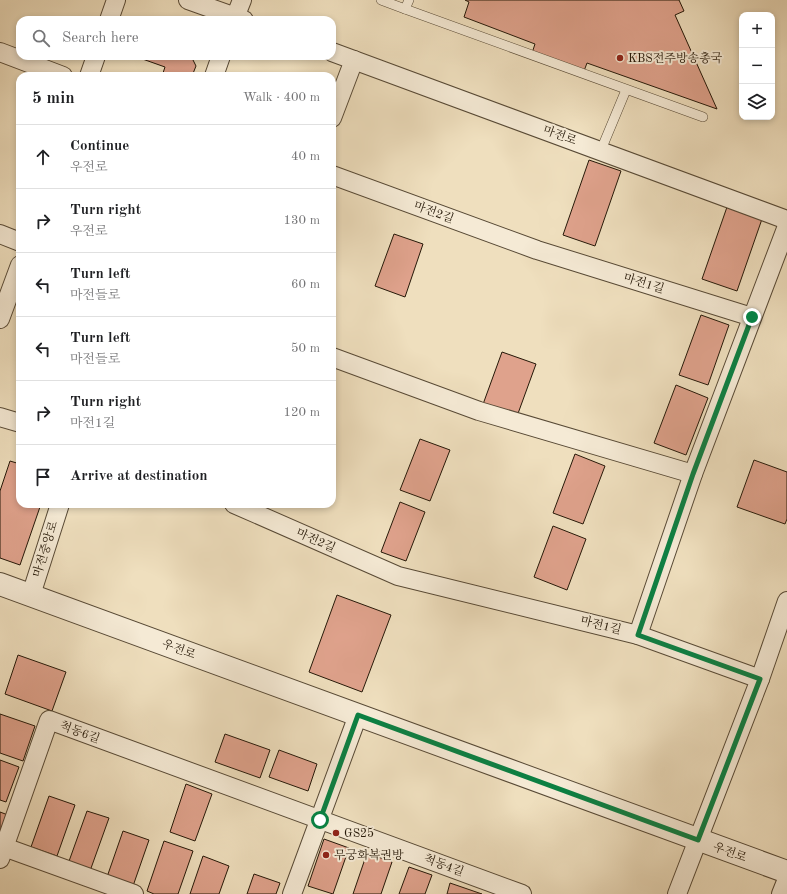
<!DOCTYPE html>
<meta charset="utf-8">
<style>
body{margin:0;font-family:"Old Standard TT","Noto Serif KR",serif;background:#f6f6f6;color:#202124}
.controls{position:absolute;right:12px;top:12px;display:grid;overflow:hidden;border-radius:8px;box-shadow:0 2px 6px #0003}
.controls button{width:36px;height:36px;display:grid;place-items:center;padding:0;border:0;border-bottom:1px solid #e0e0e0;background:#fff;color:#202124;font:20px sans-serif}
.stop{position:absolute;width:12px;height:12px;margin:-9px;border:3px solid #0b8043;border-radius:50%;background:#fff}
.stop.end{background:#0b8043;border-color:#fff;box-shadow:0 1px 4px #0008}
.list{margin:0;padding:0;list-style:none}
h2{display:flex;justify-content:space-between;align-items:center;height:52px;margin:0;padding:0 16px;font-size:17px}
h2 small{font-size:13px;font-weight:400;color:#757577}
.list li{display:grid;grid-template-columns:26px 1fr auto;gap:12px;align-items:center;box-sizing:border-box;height:64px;padding:0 16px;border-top:1px solid #e0e0e0}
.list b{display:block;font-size:15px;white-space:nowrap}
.list p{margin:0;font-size:13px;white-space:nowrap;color:#757577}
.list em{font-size:13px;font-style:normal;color:#757577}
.icon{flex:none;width:22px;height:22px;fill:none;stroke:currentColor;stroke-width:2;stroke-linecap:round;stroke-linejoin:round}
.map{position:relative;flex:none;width:787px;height:894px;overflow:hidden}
.search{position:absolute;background:#fff;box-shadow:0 2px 6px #0003;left:16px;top:16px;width:320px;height:44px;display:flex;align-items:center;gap:10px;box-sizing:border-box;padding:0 14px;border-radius:12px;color:#757577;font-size:15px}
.panel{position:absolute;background:#fff;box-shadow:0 2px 6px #0003;left:16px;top:72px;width:320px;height:436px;border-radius:12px}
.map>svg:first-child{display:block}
.building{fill:#dfa28c;stroke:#251808}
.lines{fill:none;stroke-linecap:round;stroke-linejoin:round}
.service-casing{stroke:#584a36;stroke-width:10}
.minor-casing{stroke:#584a36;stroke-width:20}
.tertiary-casing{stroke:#584a36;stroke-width:24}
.service{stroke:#f5ead5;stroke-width:9}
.minor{stroke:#f5ead5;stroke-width:18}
.tertiary{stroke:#f5ead5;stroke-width:22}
.route{stroke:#0b8043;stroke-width:5}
.poi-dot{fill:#8f2418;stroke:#f5ead5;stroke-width:1.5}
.labels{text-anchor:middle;stroke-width:4;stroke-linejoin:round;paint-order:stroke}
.poi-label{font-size:12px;fill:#251808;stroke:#f5ead5;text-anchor:start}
.street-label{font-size:12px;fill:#251808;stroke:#f5ead5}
</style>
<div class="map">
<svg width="787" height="894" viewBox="0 0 787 894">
<rect width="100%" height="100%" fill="#efdfbe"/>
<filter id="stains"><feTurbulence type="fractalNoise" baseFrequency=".005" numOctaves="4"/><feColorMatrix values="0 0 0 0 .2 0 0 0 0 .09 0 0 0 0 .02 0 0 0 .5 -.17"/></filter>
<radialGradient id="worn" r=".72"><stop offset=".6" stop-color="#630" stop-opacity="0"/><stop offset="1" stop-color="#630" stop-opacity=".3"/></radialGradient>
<g class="building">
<path d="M465,0H679L684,11L675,15L717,109L587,63L584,71L532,53L535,44L464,17L469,2Z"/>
<path d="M134,56H191L196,66L192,76H162L165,67Z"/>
<path d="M589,160L621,171L595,246L563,235Z"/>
<path d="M727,207L762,219L737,291L702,279Z"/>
<path d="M394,234L423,244L405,297L375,286Z"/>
<path d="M701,315L729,325L708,385L679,375Z"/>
<path d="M502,352L536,364L516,419L482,407Z"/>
<path d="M676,385L708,398L686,455L654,443Z"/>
<path d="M420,439L450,450L430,501L400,490Z"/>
<path d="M575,454L605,466L583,524L553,513Z"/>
<path d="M754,460L787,472V519L785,524L737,507Z"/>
<path d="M10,461L20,464V504H41L20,565L0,558V491Z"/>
<path d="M400,502L425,512L406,561L381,552Z"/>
<path d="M553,526L586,539L567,590L534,577Z"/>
<path d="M337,595L391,615L362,692L309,672Z"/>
<path d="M18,655L66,672L52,711L5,694Z"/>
<path d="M0,714L35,726L23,761L0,753Z"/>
<path d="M225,734L270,750L260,778L215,762Z"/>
<path d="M279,750L317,764L308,791L269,777Z"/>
<path d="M0,760L19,767L6,802L0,800Z"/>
<path d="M186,784L212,794L195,841L170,832Z"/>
<path d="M49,796L75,805L57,856L31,847Z"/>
<path d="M87,811L109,818L90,871L68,864Z"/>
<path d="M0,812L8,815L0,838Z"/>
<path d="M123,831L149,840L133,886L107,877Z"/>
<path d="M324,839L349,848L333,894L308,886Z"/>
<path d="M164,841L193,851L178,894H154L147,891Z"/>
<path d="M367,853L392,862L381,894H353Z"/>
<path d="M203,856L229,866L219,894H190Z"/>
<path d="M409,867L432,875L425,894H399Z"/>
<path d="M254,874L280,883L276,894H247Z"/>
<path d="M450,883L482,894H447Z"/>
</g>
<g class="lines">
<g class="service-casing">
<g id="service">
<path d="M381,0L405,9"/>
<path d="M409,0L405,9L703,117"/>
<path d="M601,150L626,90"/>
</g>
</g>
<g class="minor-casing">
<g id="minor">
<path d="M188,0L244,20"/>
<path d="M109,20L116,0"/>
<path d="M234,20L242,0"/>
<path d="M0,52L63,76"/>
<path d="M332,52L787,220"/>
<path d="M89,76L96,56"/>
<path d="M214,76L221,56"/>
<path d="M332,118L354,60"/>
<path d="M332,175L537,250L752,317"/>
<path d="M0,234L20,242"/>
<path d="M0,319L20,265"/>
<path d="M332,357L479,411L693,474"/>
<path d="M0,417L20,423"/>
<path d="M234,504L398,576L638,635L760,679"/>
<path d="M31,595L60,504"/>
<path d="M638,635L693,474L787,226"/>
<path d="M4,847L134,894"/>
<path d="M0,859L49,720L522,894"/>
<path d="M292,894L358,715"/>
<path d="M677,894L760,679L787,601"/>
<path d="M781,894L787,879"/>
</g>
</g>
<g class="tertiary-casing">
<path id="tertiary" d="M0,584L787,872"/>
</g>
<use href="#service" class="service"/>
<use href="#minor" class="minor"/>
<use href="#tertiary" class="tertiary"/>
</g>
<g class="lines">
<path class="route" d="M320,820L358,715L698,840L760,679L638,635L693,474L752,317"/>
</g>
<g class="poi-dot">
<circle cx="620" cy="58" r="4"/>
<circle cx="336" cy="833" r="4"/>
<circle cx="326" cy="855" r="4"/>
</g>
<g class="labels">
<g class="poi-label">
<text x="628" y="62">KBS전주방송총국</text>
<text x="344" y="837">GS25</text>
<text x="334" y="859">무궁화복권방</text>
</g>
<g class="street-label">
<text transform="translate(560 135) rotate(20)" y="4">마전로</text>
<text transform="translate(434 212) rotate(20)" y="4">마전2길</text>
<text transform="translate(644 283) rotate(17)" y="4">마전1길</text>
<text transform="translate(316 540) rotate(24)" y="4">마전2길</text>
<text transform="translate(45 549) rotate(-73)" y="4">마전중앙로</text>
<text transform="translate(601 625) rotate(14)" y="4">마전1길</text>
<text transform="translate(179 649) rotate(20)" y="4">우전로</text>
<text transform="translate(80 732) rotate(20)" y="4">척동6길</text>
<text transform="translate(730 852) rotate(20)" y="4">우전로</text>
<text transform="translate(444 865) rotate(20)" y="4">척동4길</text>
</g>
</g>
<rect width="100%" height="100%" filter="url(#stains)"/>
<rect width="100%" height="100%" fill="url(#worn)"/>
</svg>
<div class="controls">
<button>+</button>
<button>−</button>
<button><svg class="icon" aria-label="layers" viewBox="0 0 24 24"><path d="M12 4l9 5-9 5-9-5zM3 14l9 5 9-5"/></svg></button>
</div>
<div class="stop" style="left:320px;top:820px"></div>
<div class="stop end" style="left:752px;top:317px"></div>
<div class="search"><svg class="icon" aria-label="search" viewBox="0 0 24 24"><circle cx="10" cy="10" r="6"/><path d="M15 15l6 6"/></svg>Search here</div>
<section class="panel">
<h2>5 min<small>Walk · 400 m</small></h2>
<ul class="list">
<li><svg class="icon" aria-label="ahead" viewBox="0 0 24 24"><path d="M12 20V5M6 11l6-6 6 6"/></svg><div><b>Continue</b><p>우전로</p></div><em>40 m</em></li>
<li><svg class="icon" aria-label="right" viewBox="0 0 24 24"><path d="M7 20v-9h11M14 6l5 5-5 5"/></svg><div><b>Turn right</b><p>우전로</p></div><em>130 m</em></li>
<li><svg class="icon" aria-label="left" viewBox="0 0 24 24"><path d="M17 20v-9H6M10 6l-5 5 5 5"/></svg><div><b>Turn left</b><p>마전들로</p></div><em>60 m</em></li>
<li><svg class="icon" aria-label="left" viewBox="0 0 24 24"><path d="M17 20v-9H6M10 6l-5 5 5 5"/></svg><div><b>Turn left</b><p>마전들로</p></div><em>50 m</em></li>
<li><svg class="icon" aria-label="right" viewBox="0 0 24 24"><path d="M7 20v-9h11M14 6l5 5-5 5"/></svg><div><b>Turn right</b><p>마전1길</p></div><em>120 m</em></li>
<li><svg class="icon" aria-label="arrive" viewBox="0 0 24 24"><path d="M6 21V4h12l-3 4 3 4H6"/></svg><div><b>Arrive at destination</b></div></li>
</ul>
</section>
</div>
